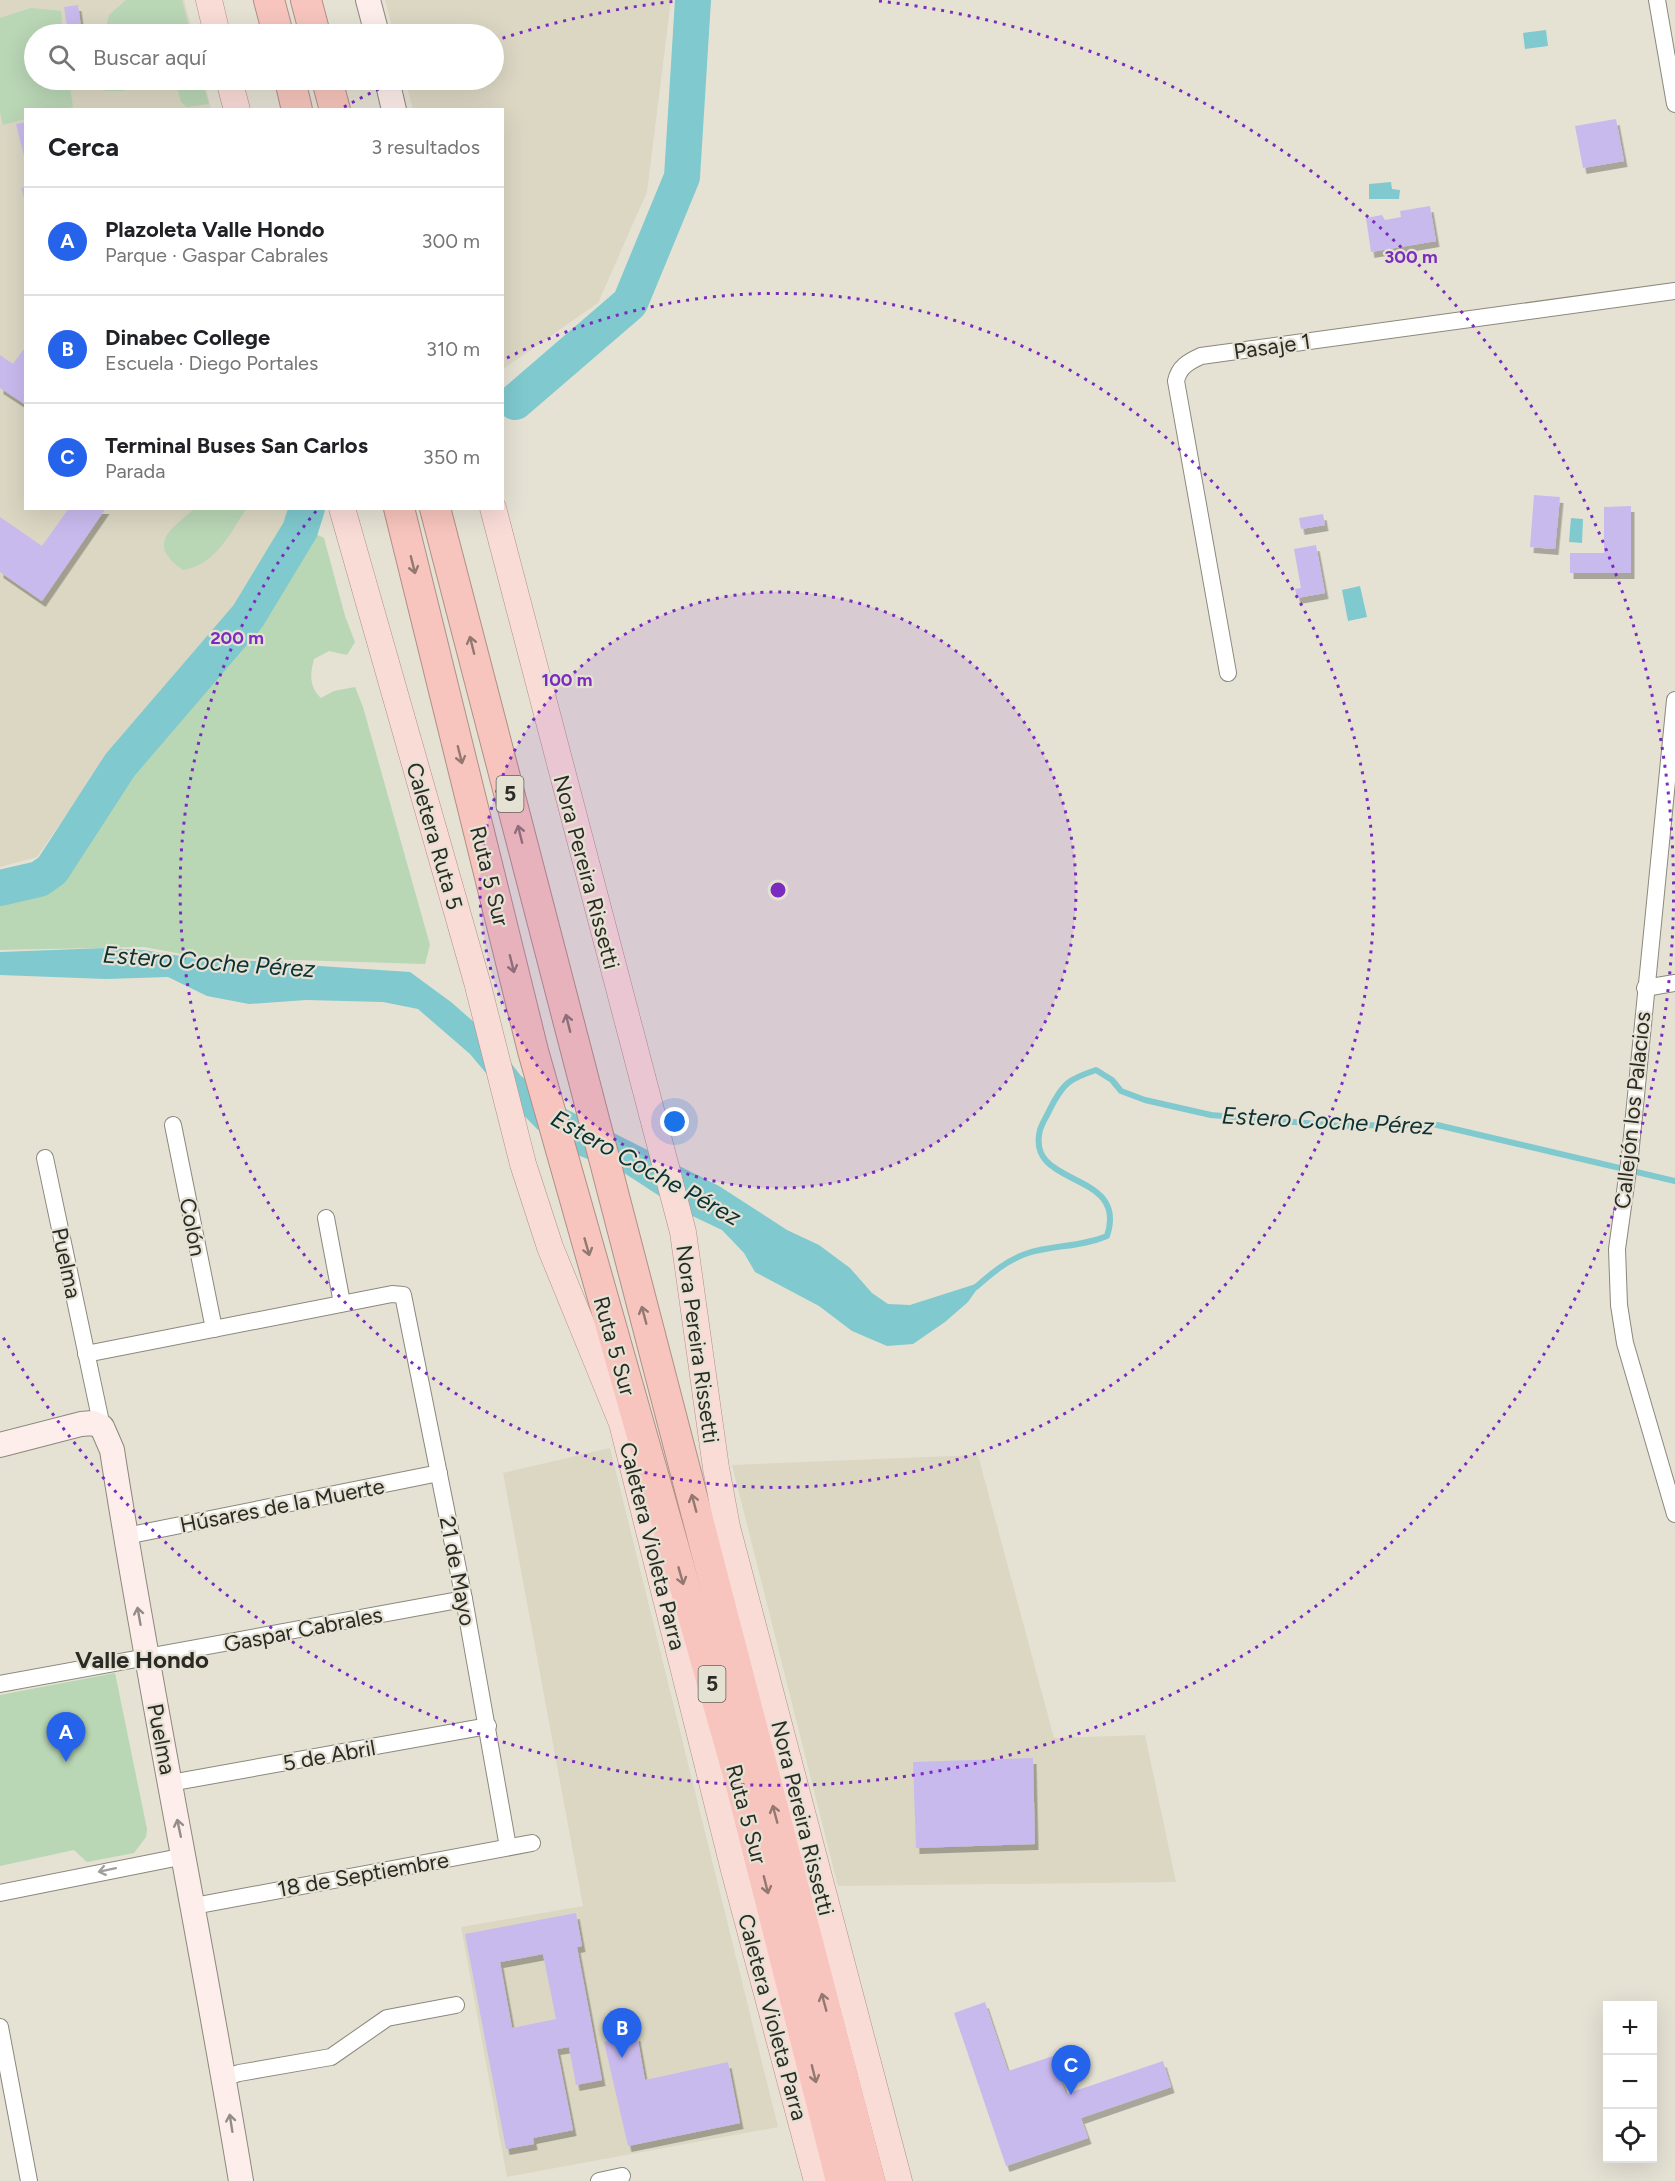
<!DOCTYPE html>
<html lang="es">
<meta charset="utf-8">
<style>
body{margin:0;font-family:Figtree,sans-serif;background:#f6f6f6;color:#202124}
.controls{position:absolute;right:18px;bottom:18px;display:grid;overflow:hidden;border-radius:0px;box-shadow:0 6px 24px #0002}
.controls button{width:54px;height:54px;display:grid;place-items:center;padding:0;border:0;border-bottom:2px solid #e0e0e0;background:#fff;color:#202124;font:30px sans-serif}
.you{position:absolute;left:675px;top:1122px;width:21px;height:21px;margin:-15px;border:4px solid #fff;border-radius:50%;background:#1a73e8;box-shadow:0 0 0 9px #1a73e833}
.badge{display:grid;place-items:center;width:39px;height:39px;border-radius:50%;background:#2563eb;color:#fff;font-size:20px;font-weight:700}
.pin{position:absolute;translate:-50% -50px;filter:drop-shadow(0 2px 3px #0008)}
.pin::after{content:'';position:absolute;top:32px;width:21px;height:18px;background:inherit;clip-path:polygon(0 0,100% 0,50% 100%)}
.list{margin:0;padding:0;list-style:none}
h2{display:flex;justify-content:space-between;align-items:center;height:78px;margin:0;padding:0 24px;font-size:26px}
h2 small{font-size:20px;font-weight:400;color:#757577}
.list li{display:grid;grid-template-columns:39px 1fr auto;gap:18px;align-items:center;box-sizing:border-box;height:108px;padding:0 24px;border-top:2px solid #e0e0e0}
.list b{display:block;font-size:22px;white-space:nowrap}
.list p{margin:0;font-size:20px;white-space:nowrap;color:#757577}
.list em{font-size:20px;font-style:normal;color:#757577}
.icon{flex:none;width:33px;height:33px;fill:none;stroke:currentColor;stroke-width:2;stroke-linecap:round;stroke-linejoin:round}
.map{position:relative;flex:none;width:1675px;height:2181px;overflow:hidden}
.search{position:absolute;background:#fff;box-shadow:0 6px 24px #0002;left:24px;top:24px;width:480px;height:66px;display:flex;align-items:center;gap:15px;box-sizing:border-box;padding:0 21px;border-radius:33px;color:#757577;font-size:22px}
.panel{position:absolute;background:#fff;box-shadow:0 6px 24px #0002;left:24px;top:108px;width:480px;height:402px;border-radius:0px}
.map>svg:first-child{display:block}
.built{fill:#dbd7c3}
.green{fill:#b9d6b5}
.water{fill:#7fc9cf}
.lines{fill:none;stroke-linecap:round;stroke-linejoin:round}
.stream{stroke:#7fc9cf;stroke-width:6}
.river{stroke:#7fc9cf;stroke-width:36}
.building{fill:#c9baee;fill-rule:evenodd;filter:url(#shadow)}
.street-casing{stroke:#8b887c;stroke-width:18}
.secondary-casing{stroke:#8b887c;stroke-width:26}
.primary-casing{stroke:#b08f88;stroke-width:27}
.highway-casing{stroke:#b08f88;stroke-width:32}
.street{stroke:#fff;stroke-width:16}
.secondary{stroke:#fdeeeb;stroke-width:24}
.primary{stroke:#fadcd7;stroke-width:26}
.highway{stroke:#f7c5bd;stroke-width:30}
.oneway{stroke:#917871}
.oneway2{stroke:#948c88}
.oneway3{stroke:#a09f9d}
.ring{fill:none;stroke:#7b2cbf;stroke-width:3;stroke-dasharray:3 6}
.labels{text-anchor:middle;stroke-width:4.5;stroke-linejoin:round;paint-order:stroke}
.shield{fill:#e5e2d4;stroke:#63615a;stroke-width:1.5}
.shield-label{font-size:21px;font-weight:bold;fill:#2b2a25}
.street-label{font-size:22px;fill:#2b2a25;stroke:#e5e2d4}
.water-label{font-size:24px;font-style:italic;fill:#0c3135;stroke:#e5e2d4}
.neighbourhood-label{font-size:24px;font-weight:bold;fill:#2b2a25;stroke:#e5e2d4}
.centre{fill:#7b2cbf;stroke:#e5e2d4;stroke-width:3}
.ring-label{font-size:18px;text-anchor:middle;font-weight:bold;fill:#7b2cbf;stroke:#e5e2d4;stroke-width:4.5;stroke-linejoin:round;paint-order:stroke}
</style>
<div class="map">
<svg width="1675" height="2181" viewBox="0 0 1675 2181">
<defs>
<filter id="shadow"><feDropShadow dx="3.5" dy="6" stdDeviation="0" flood-color="#0004"/></filter>
</defs>
<rect width="100%" height="100%" fill="#e5e2d4"/>
<g class="built">
<path d="M0,0H184L193,34H34V80H204L211,109L26,110V508H289L290,516L235,612L103,761L37,857L0,867Z"/>
<path d="M385,0H671L647,192L598,303L503,369L502,110L413,109L405,80H494V34H394Z"/>
<path d="M610,1448L778,2127L507,2177L461,1927L583,1906L503,1473Z"/>
<path d="M978,1455L1054,1738L1145,1735L1176,1882L838,1886L732,1465Z"/>
</g>
<g class="green">
<path d="M126,0H182L191,34H104L109,15Z"/>
<path d="M31,8L61,11L63,34H34V80H69L73,107L62,109L26,110L25,119L3,125L0,112V18Z"/>
<path d="M103,80H159L122,91H105Z"/>
<path d="M175,80H202L209,104L187,107L181,102Z"/>
<path d="M194,509H246C230,534 215,565 183,570C147,544 169,531 194,509Z"/>
<path d="M314,533L324,538L345,616L355,642L347,655L329,651L314,659C310,674 309,687 321,698L334,691L355,687L363,707L430,945L425,964L198,957L144,947L0,950V900L50,888L67,872L134,770L261,624Z"/>
<path d="M115,1673L147,1829L146,1837L134,1853L87,1862L74,1850L0,1866V1695Z"/>
</g>
<g class="water">
<path d="M1546,30L1548,46L1525,49L1523,33Z"/>
<path d="M1391,182L1392,189L1400,190L1399,199H1369V184Z"/>
<path d="M1571,518L1583,519L1582,543L1569,542Z"/>
<path d="M1360,586L1367,617L1348,621L1342,590Z"/>
<path d="M52,850L61,856L58,869L32,886L0,895V881C22,874 39,870 52,850Z"/>
<path d="M105,951L143,953L205,963L289,964L410,972L451,1002L491,1037L521,1076L566,1109L719,1186L787,1230L819,1245L850,1268L872,1293L888,1304L910,1305L982,1282L968,1302L945,1322L913,1344L887,1346L852,1331L819,1306L755,1272L744,1253L722,1230L684,1212L621,1171L577,1155L537,1129L505,1096L470,1054L418,1009L383,1002L306,1000L249,1004L207,996L168,977L106,979L0,975V955Z"/>
</g>
<g class="lines">
<g class="stream">
<path d="M0,955L105,951L143,953L205,963L296,965"/>
<path d="M976,1287C992,1273 1007,1260 1028,1253C1054,1245 1081,1247 1107,1236C1129,1169 1025,1189 1040,1130C1042,1123 1047,1116 1050,1109C1063,1083 1069,1079 1096,1070L1112,1080L1121,1091L1145,1100L1211,1115L1341,1126L1433,1124L1675,1181"/>
</g>
<g class="river">
<path d="M515,402L630,303L682,177L693,0"/>
<path d="M0,888L39,879L52,870L120,765L248,616L300,530L307,508"/>
</g>
</g>
<g class="building">
<path d="M78,5L82,34H68L64,7Z"/>
<path d="M1616,119L1624,161L1583,168L1575,126Z"/>
<path d="M26,122V160H25L16,124Z"/>
<path d="M26,187V201H25L21,188Z"/>
<path d="M1430,206L1436,241L1371,252L1366,218L1382,215L1385,220L1401,217L1400,211Z"/>
<path d="M23,350L26,352V405L0,388V355L13,364Z"/>
<path d="M1534,495L1560,497L1555,549L1530,547Z"/>
<path d="M1631,506V573H1570V553H1604V507Z"/>
<path d="M69,508H106L42,601L0,572V517L42,546Z"/>
<path d="M1323,514L1325,525L1301,529L1299,518Z"/>
<path d="M1316,545L1325,593L1297,598L1295,589L1301,588L1294,549Z"/>
<path d="M1033,1758L1035,1844L916,1848L913,1762Z"/>
<path d="M576,1913L582,1946L577,1947L602,2080L576,2085L569,2047L557,2049L573,2130L533,2138L534,2144L506,2149L465,1934ZM543,1954L556,2019L512,2028L500,1962Z"/>
<path d="M985,2002L1008,2071L1053,2056L1066,2094L1163,2061L1171,2087L1081,2118L1088,2138L1006,2166L954,2013Z"/>
<path d="M637,2035L645,2080L728,2062L740,2123L628,2146L604,2042Z"/>
</g>
<g class="lines">
<g class="street-casing">
<g id="street">
<path d="M1657,0L1675,104"/>
<path d="M1228,673L1176,381C1179,367 1188,362 1201,356L1675,291"/>
<path d="M1675,700L1630,1156L1617,1249L1619,1305L1625,1343L1675,1514"/>
<path d="M1645,988L1675,983"/>
<path d="M173,1125L214,1329"/>
<path d="M45,1158L102,1427"/>
<path d="M326,1218L342,1303"/>
<path d="M86,1354L392,1294L403,1295L464,1599L508,1847"/>
<path d="M126,1536L439,1473"/>
<path d="M0,1684L464,1599"/>
<path d="M170,1783L488,1726"/>
<path d="M0,1893L185,1856"/>
<path d="M194,1906L532,1843"/>
<path d="M0,2027L29,2181"/>
<path d="M224,2078L239,2073L331,2057L387,2018L456,2005"/>
<path d="M599,2181L622,2176"/>
</g>
</g>
<g class="secondary-casing">
<g id="secondary">
<path d="M368,0L377,34"/>
<path d="M387,80L394,110"/>
<path d="M0,1445L81,1424L93,1423L102,1427L112,1450C150,1695 201,1937 241,2181"/>
</g>
</g>
<g class="primary-casing">
<g id="primary">
<path d="M209,0L217,34"/>
<path d="M229,80L237,110"/>
<path d="M342,508L477,982L523,1164L550,1247L622,1423L734,1870L817,2181"/>
<path d="M493,508L683,1232L716,1468L727,1527L899,2181"/>
</g>
</g>
<g class="highway-casing">
<g id="highway">
<path d="M269,0L278,34"/>
<path d="M306,0L315,34"/>
<path d="M290,80L297,110"/>
<path d="M327,80L335,110"/>
<path d="M399,508L533,1051L741,1785L841,2181"/>
<path d="M435,508L870,2181"/>
</g>
</g>
<use href="#street" class="street"/>
<use href="#secondary" class="secondary"/>
<use href="#primary" class="primary"/>
<use href="#highway" class="highway"/>
</g>
<defs><path id="oneway-shaft" d="M-6 0H5M1.5-3L5.5 0L1.5 3" fill="none" stroke-width="1.6" stroke-linecap="round" stroke-linejoin="round" transform="scale(1.5)"/></defs>
<g class="oneway">
<use href="#oneway-shaft" transform="translate(413 565) rotate(76)"/>
<use href="#oneway-shaft" transform="translate(472 645) rotate(-104)"/>
<use href="#oneway-shaft" transform="translate(460 755) rotate(76)"/>
<use href="#oneway-shaft" transform="translate(520 834) rotate(-104)"/>
<use href="#oneway-shaft" transform="translate(512 964) rotate(76)"/>
<use href="#oneway-shaft" transform="translate(568 1023) rotate(-104)"/>
<use href="#oneway-shaft" transform="translate(587 1247) rotate(74)"/>
<use href="#oneway-shaft" transform="translate(644 1315) rotate(-105)"/>
<use href="#oneway-shaft" transform="translate(694 1503) rotate(-105)"/>
<use href="#oneway-shaft" transform="translate(681 1576) rotate(74)"/>
<use href="#oneway-shaft" transform="translate(775 1814) rotate(-105)"/>
<use href="#oneway-shaft" transform="translate(766 1885) rotate(76)"/>
<use href="#oneway-shaft" transform="translate(824 2002) rotate(-105)"/>
<use href="#oneway-shaft" transform="translate(814 2074) rotate(76)"/>
</g>
<g class="oneway2">
<use href="#oneway-shaft" transform="translate(139 1616) rotate(-100)"/>
<use href="#oneway-shaft" transform="translate(179 1828) rotate(-102)"/>
<use href="#oneway-shaft" transform="translate(231 2123) rotate(-99)"/>
</g>
<use class="oneway3" href="#oneway-shaft" transform="translate(107 1870) rotate(168)"/>
<circle cx="778" cy="890" r="298" fill="#7b2cbf" fill-opacity=".12"/>
<g class="ring">
<circle cx="778" cy="890" r="298"/>
<path d="M507 358A597 597 0 1 1 317 510"/>
<path d="M344 107A895 895 0 0 1 393 82M494 41A895 895 0 0 1 677 1M879 1A895 895 0 1 1 3 1337"/>
</g>
<g class="labels">
<g class="shield">
<rect x="496.5" y="776" width="27" height="36" rx="4.5"/>
<rect x="698.5" y="1666" width="27" height="36" rx="4.5"/>
</g>
<g class="shield-label">
<text x="510" y="801">5</text>
<text x="712" y="1691">5</text>
</g>
<g class="street-label">
<text transform="translate(1272 346) rotate(-8)" y="8">Pasaje 1</text>
<text transform="translate(435 836) rotate(74)" y="8">Caletera Ruta 5</text>
<text transform="translate(587 872) rotate(75)" y="8">Nora Pereira Rissetti</text>
<text transform="translate(490 876) rotate(76)" y="8">Ruta 5 Sur</text>
<text transform="translate(1632 1110) rotate(-84)" y="8">Callejón los Palacios</text>
<text transform="translate(193 1227) rotate(79)" y="8">Colón</text>
<text transform="translate(67 1263) rotate(78)" y="8">Puelma</text>
<text transform="translate(698 1344) rotate(82)" y="8">Nora Pereira Rissetti</text>
<text transform="translate(615 1346) rotate(74)" y="8">Ruta 5 Sur</text>
<text transform="translate(282 1505) rotate(-11)" y="8">Húsares de la Muerte</text>
<text transform="translate(653 1546) rotate(76)" y="8">Caletera Violeta Parra</text>
<text transform="translate(458 1571) rotate(79)" y="8">21 de Mayo</text>
<text transform="translate(303 1629) rotate(-11)" y="8">Gaspar Cabrales</text>
<text transform="translate(162 1739) rotate(79)" y="8">Puelma</text>
<text transform="translate(329 1755) rotate(-10)" y="8">5 de Abril</text>
<text transform="translate(747 1814) rotate(75)" y="8">Ruta 5 Sur</text>
<text transform="translate(803 1818) rotate(76)" y="8">Nora Pereira Rissetti</text>
<text transform="translate(363 1874) rotate(-10)" y="8">18 de Septiembre</text>
<text transform="translate(773 2017) rotate(75)" y="8">Caletera Violeta Parra</text>
</g>
<g class="water-label">
<text transform="translate(209 962) rotate(4)" y="8">Estero Coche Pérez</text>
<text transform="translate(1328 1121) rotate(3)" y="8">Estero Coche Pérez</text>
<text transform="translate(646 1168) rotate(29)" y="8">Estero Coche Pérez</text>
</g>
<g class="neighbourhood-label">
<text x="142" y="1668">Valle Hondo</text>
</g>
</g>
<circle cx="778" cy="890" r="9" class="centre"/>
<g class="ring-label">
<text x="1411" y="263">300 m</text>
<text x="237" y="644">200 m</text>
<text x="567" y="686">100 m</text>
</g>
</svg>
<div class="controls">
<button>+</button>
<button>−</button>
<button><svg class="icon" aria-label="locate" viewBox="0 0 24 24"><circle cx="12" cy="12" r="6"/><path d="M12 2v4M12 18v4M2 12h4M18 12h4"/></svg></button>
</div>
<div class="you"></div>
<div class="pin badge" style="left:66px;top:1762px">A</div>
<div class="pin badge" style="left:622px;top:2058px">B</div>
<div class="pin badge" style="left:1071px;top:2095px">C</div>
<div class="search"><svg class="icon" aria-label="search" viewBox="0 0 24 24"><circle cx="10" cy="10" r="6"/><path d="M15 15l6 6"/></svg>Buscar aquí</div>
<section class="panel">
<h2>Cerca<small>3 resultados</small></h2>
<ul class="list">
<li><span class="badge">A</span><div><b>Plazoleta Valle Hondo</b><p>Parque · Gaspar Cabrales</p></div><em>300 m</em></li>
<li><span class="badge">B</span><div><b>Dinabec College</b><p>Escuela · Diego Portales</p></div><em>310 m</em></li>
<li><span class="badge">C</span><div><b>Terminal Buses San Carlos</b><p>Parada</p></div><em>350 m</em></li>
</ul>
</section>
</div>
